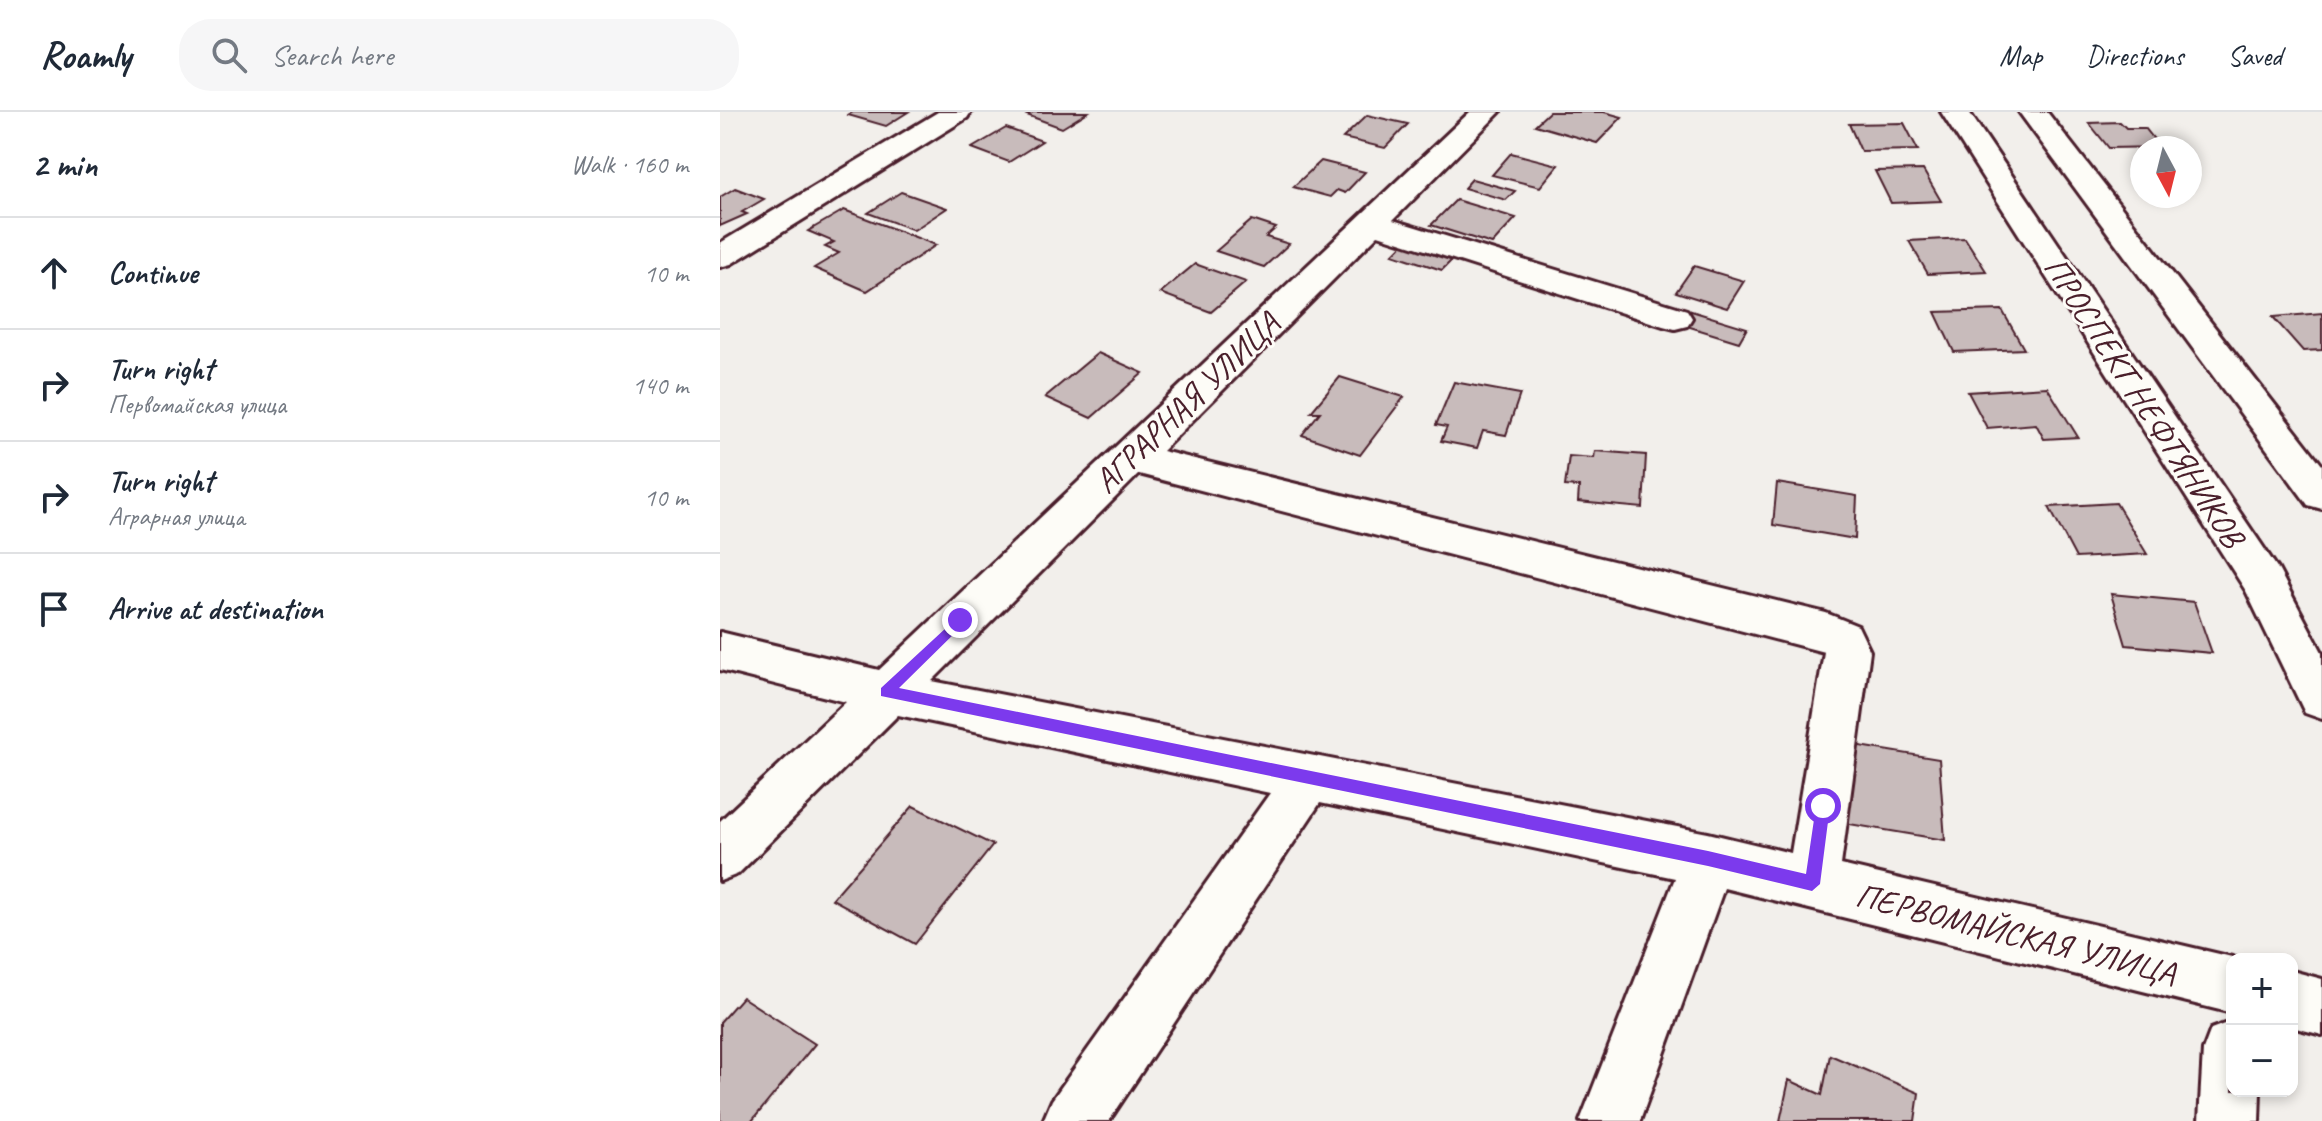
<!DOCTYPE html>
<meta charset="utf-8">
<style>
body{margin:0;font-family:Caveat,sans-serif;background:#f6f6f7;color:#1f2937}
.controls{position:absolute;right:24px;bottom:24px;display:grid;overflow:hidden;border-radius:16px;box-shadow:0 4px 12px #0003}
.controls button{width:72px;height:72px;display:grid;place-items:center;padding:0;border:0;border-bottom:2px solid #e0e1e3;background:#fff;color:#1f2937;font:40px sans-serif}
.compass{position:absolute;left:1410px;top:24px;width:72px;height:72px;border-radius:50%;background:#fff;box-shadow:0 4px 12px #0003;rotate:173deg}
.stop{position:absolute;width:24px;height:24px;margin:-18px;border:6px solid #7c3aed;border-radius:50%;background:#fff}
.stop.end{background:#7c3aed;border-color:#fff;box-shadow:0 2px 8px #0008}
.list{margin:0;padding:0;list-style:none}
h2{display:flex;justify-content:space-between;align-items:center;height:104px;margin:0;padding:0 32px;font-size:34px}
h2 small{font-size:26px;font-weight:400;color:#747a83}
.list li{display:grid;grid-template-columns:52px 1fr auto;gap:24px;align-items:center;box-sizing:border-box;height:112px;padding:0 32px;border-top:2px solid #e0e1e3}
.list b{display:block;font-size:30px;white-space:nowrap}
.list p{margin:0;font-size:26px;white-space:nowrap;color:#747a83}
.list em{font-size:26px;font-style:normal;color:#747a83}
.icon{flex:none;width:44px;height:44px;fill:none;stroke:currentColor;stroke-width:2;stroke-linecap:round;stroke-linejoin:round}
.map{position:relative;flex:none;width:1602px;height:1009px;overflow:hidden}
header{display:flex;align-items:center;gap:48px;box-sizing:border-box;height:112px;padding:0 40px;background:#fff;border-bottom:2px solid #e0e1e3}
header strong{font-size:38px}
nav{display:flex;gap:44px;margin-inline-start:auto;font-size:28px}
.search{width:560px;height:72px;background:#f6f6f7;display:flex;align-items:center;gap:20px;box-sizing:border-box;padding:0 28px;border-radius:32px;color:#747a83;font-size:30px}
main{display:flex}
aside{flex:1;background:#fff}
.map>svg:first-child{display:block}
.building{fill:#c8bbbb;stroke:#4a1f2b;stroke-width:2}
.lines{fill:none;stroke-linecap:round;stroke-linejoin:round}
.minor-casing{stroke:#4a1f2b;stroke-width:6}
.minor{fill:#fdfcf7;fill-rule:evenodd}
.route{fill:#7c3aed}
.labels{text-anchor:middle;stroke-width:6;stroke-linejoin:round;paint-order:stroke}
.street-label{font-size:34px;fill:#4a1f2b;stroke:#fdfcf7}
</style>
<header>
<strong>Roamly</strong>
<div class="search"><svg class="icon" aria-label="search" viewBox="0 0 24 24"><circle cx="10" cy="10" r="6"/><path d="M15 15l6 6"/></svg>Search here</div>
<nav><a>Map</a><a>Directions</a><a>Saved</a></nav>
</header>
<main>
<aside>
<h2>2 min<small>Walk · 160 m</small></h2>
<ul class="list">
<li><svg class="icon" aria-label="ahead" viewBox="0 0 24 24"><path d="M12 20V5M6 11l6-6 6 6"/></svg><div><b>Continue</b></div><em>10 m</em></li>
<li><svg class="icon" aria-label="right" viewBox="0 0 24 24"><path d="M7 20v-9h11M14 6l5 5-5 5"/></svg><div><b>Turn right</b><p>Первомайская улица</p></div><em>140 m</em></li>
<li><svg class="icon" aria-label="right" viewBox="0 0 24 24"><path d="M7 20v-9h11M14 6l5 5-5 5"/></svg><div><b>Turn right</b><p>Аграрная улица</p></div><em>10 m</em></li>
<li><svg class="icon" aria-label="arrive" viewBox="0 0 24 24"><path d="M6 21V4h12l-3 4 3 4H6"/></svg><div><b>Arrive at destination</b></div></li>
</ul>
</aside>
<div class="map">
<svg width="1602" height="1009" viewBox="0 0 1602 1009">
<rect width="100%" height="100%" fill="#f2efeb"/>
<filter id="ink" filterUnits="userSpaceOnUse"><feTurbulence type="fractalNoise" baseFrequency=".0125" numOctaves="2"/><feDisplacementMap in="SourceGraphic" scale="16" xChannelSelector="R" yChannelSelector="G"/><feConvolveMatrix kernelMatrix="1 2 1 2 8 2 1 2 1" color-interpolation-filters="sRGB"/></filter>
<g filter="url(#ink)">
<g class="building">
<path d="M133,0H188L166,14L128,3Z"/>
<path d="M313,0H368L342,16L307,3Z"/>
<path d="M829,0H884L902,5L877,31L815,13Z"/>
<path d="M647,3L688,12L665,36L623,26Z"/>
<path d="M1400,10L1406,16H1425L1440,35L1389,36L1369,11Z"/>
<path d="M1184,11L1198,38L1141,39L1129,12Z"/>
<path d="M286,16L322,29L289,50L252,36Z"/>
<path d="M791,41L838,53L820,75L772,63Z"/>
<path d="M601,49L645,60L625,81L617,78L610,85L573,75Z"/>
<path d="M1203,58L1221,89L1171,91L1155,59Z"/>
<path d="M752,67L795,79L786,88L744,76Z"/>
<path d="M15,76L44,87L22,100L27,102L0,114V85Z"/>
<path d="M181,80L227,96L194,118L148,101Z"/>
<path d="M736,88L796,106L772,132L711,113Z"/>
<path d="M124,98L216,133L147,179L94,156L119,141L105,135L114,130L88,119Z"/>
<path d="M532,108L556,116L546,125L569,132L544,155L496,139Z"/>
<path d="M1245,126L1266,159L1208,162L1189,129Z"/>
<path d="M687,128L736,144L722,158L673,142Z"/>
<path d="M475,152L526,170L491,200L440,181Z"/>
<path d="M974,154L1024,169L1007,196L956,180Z"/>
<path d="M968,198L1027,216L1019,230L960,212Z"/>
<path d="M1282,198L1304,237L1234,240L1215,200Z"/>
<path d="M1602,201V238L1583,239L1553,205Z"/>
<path d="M378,241L423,261L371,306L325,285Z"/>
<path d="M620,265L684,285L640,343L582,323L600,300H591Z"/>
<path d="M734,270L800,282L786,323L763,319L757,336L721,329L727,315L716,313Z"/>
<path d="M1327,275L1358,325L1324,327L1316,312L1267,316L1248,280Z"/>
<path d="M875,339L926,343L923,396L858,390L859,375L845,374L849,344L874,346Z"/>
<path d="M1057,371L1137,384L1135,427L1053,413Z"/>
<path d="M1396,391L1427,442L1356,446L1329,395Z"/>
<path d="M1391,482L1474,490L1492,541L1406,533Z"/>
<path d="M1128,632L1219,647L1225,728L1129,712Z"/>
<path d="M193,694L273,733L195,832L112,787Z"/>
<path d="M22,885L95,932L32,1009H0V910Z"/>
<path d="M1110,943L1199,981L1195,1009H1060L1069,968L1102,983Z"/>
</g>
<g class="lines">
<g class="minor-casing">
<g id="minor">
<path d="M218,0H251L247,6L11,152L0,155V131Z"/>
<path d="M750,0H780L673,108L967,198L972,206L967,214L955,217L943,214L658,123L442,339L1106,501L1138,514L1150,539L1121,753L1512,845L1517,847H1512V901L1004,776L920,1009H860L955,766L600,691L389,1009H323L332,988L550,681L178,603L18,762L0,769V709L126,590L0,558V520L159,558ZM419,362L1104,540L1071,741L988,721L212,569Z"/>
<path d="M1221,0H1249L1558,457L1602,540V607L1585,601L1526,479Z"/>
<path d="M1299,0H1327L1602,353V397L1588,393Z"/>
<path d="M1572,859L1602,867V923L1572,915Z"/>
<path d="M1512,909V979H1540L1539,1009H1479L1483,938L1491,917Z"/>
</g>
</g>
<use href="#minor" class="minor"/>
</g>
</g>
<path class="route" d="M240,503L246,508L244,512L179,576L988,739L1086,762L1096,694L1103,687L1110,694L1100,772L1092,779L988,754L161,584V576Z"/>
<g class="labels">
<g class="street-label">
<text transform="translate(1425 289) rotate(57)" y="12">ПРОСПЕКТ НЕФТЯНИКОВ</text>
<text transform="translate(466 290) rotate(-44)" y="12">АГРАРНАЯ УЛИЦА</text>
<text transform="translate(1296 821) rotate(14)" y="12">ПЕРВОМАЙСКАЯ УЛИЦА</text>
</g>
</g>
</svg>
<div class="controls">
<button>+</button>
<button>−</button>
</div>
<svg class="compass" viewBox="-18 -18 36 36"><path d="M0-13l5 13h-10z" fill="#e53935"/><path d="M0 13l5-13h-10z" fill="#747a83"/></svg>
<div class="stop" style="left:1103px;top:694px"></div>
<div class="stop end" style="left:240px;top:508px"></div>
</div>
</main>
